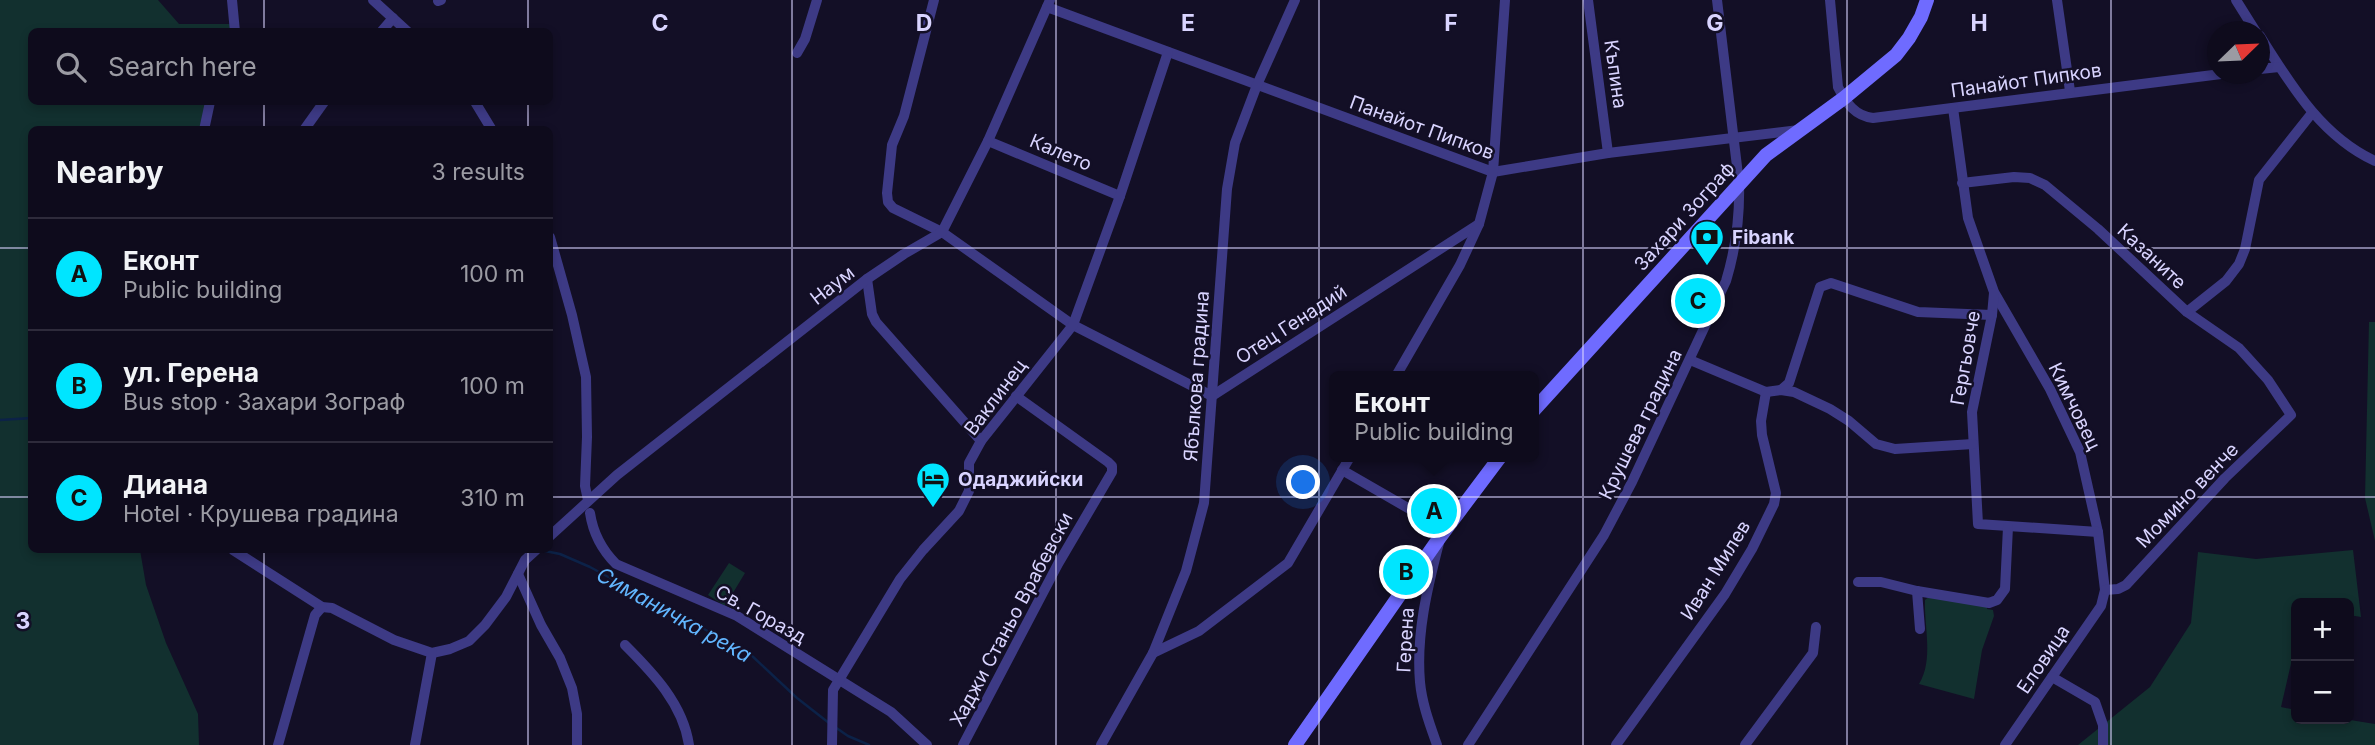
<!DOCTYPE html>
<meta charset="utf-8">
<style>
body{margin:0;font-family:Inter,sans-serif;background:#1c1929;color:#f1f3f6}
.controls{position:absolute;right:21px;bottom:21px;display:grid;overflow:hidden;border-radius:10px;box-shadow:0 4px 10px #0003}
.controls button{width:63px;height:63px;display:grid;place-items:center;padding:0;border:0;border-bottom:2px solid #2e2b3b;background:#0e0b1c;color:#f1f3f6;font:35px sans-serif}
.compass{position:absolute;left:2207px;top:21px;width:63px;height:63px;border-radius:50%;background:#0e0b1c;box-shadow:0 4px 10px #0003;rotate:67deg}
.you{position:absolute;left:1304px;top:483px;width:24px;height:24px;margin:-18px;border:5px solid #fff;border-radius:50%;background:#1a73e8;box-shadow:0 0 0 10px #1a73e833}
.badge{display:grid;place-items:center;width:46px;height:46px;border-radius:50%;background:#00e5ff;color:#111;font-size:23px;font-weight:700}
.pin{position:absolute;translate:-50% -50%;border:4px solid #fff;box-shadow:0 2px 7px #0006}
.popup{position:absolute;left:1329px;top:371px;width:210px;height:91px;box-sizing:border-box;display:grid;place-content:center;border-radius:10px;background:#0e0b1c;filter:drop-shadow(0 2px 5px #0005);font-size:23px;white-space:nowrap;color:#9b9ba3}
.popup b{font-size:26px;color:#f1f3f6}
.popup::after{content:'';position:absolute;left:50%;top:100%;margin-left:-14px;border:14px solid transparent;border-top-color:#0e0b1c}
.list{margin:0;padding:0;list-style:none}
h2{display:flex;justify-content:space-between;align-items:center;height:91px;margin:0;padding:0 28px;font-size:30px}
h2 small{font-size:23px;font-weight:400;color:#9b9ba3}
.list li{display:grid;grid-template-columns:46px 1fr auto;gap:21px;align-items:center;box-sizing:border-box;height:112px;padding:0 28px;border-top:2px solid #2e2b3b}
.list b{display:block;font-size:26px;white-space:nowrap}
.list p{margin:0;font-size:23px;white-space:nowrap;color:#9b9ba3}
.list em{font-size:23px;font-style:normal;color:#9b9ba3}
.icon{flex:none;width:38px;height:38px;fill:none;stroke:currentColor;stroke-width:2;stroke-linecap:round;stroke-linejoin:round}
.map{position:relative;flex:none;width:2375px;height:745px;overflow:hidden}
.search{position:absolute;background:#0e0b1c;box-shadow:0 4px 10px #0003;left:28px;top:28px;width:525px;height:77px;display:flex;align-items:center;gap:18px;box-sizing:border-box;padding:0 24px;border-radius:10px;color:#9b9ba3;font-size:26px}
.panel{position:absolute;background:#0e0b1c;box-shadow:0 4px 10px #0003;left:28px;top:126px;width:525px;height:427px;border-radius:10px}
.map>svg:first-child{display:block}
.green{fill:#12302f}
.lines{fill:none;stroke-linecap:round;stroke-linejoin:round}
.stream{stroke:#0c2248;stroke-width:2.5}
.street{stroke:#3d3a85;stroke-width:10}
.secondary{stroke:#6f6bff;stroke-width:14}
.grid{fill:none;stroke:#d9d4ff;stroke-width:2;stroke-opacity:0.55}
.labels{text-anchor:middle;stroke-width:5;stroke-linejoin:round;paint-order:stroke}
.street-label{font-size:19px;fill:#d9d4ff;stroke:#130f26}
.poi-label{font-size:19px;font-weight:bold;fill:#d9d4ff;stroke:#130f26;text-anchor:start}
.water-label{font-size:21px;font-style:italic;fill:#62b6ff;stroke:#130f26}
.grid-label{font-size:23px;text-anchor:middle;font-weight:bold;fill:#d9d4ff;stroke:#130f26;stroke-width:5;stroke-linejoin:round;paint-order:stroke}
</style>
<div class="map">
<svg width="2375" height="745" viewBox="0 0 2375 745">
<rect width="100%" height="100%" fill="#130f26"/>
<g class="green">
<path d="M0,0H158L179,24H235V32H32V102H210L204,129L32,130V550H140L146,585L166,643L198,714L199,745H0Z"/>
<path d="M2369,322H2375V541L2365,498Z"/>
<path d="M2353,550L2361,617L2349,615V603H2296V642L2281,707L2296,710V719H2344L2375,724V745H2078L2150,687L2191,623L2198,552L2256,559Z"/>
<path d="M729,563L745,573L725,606L708,595Z"/>
<path d="M1930,596L1987,607V609L1993,610L1994,616L1982,650L1974,699L1919,684C1934,660 1924,627 1925,600Z"/>
</g>
<g class="lines">
<g class="stream">
<path d="M0,420L32,418"/>
<path d="M540,550L560,554L590,567L750,654L797,698L829,723"/>
<path d="M835,727L848,736L869,745"/>
</g>
<g class="street">
<path d="M232,0L235,32"/>
<path d="M373,0L408,32"/>
<path d="M934,0L904,116L892,145L887,193L888,202L893,208L942,232L1073,325L1212,396L1479,224"/>
<path d="M1588,0L1608,153"/>
<path d="M1830,0L1838,87C1846,103 1855,116 1873,118L2221,74"/>
<path d="M2057,0L2070,91"/>
<path d="M2236,0L2256,32"/>
<path d="M438,1L441,0"/>
<path d="M1047,7L1493,172L1608,153L1799,130"/>
<path d="M381,32L393,18"/>
<path d="M2260,36C2291,85 2321,136 2375,161"/>
<path d="M797,53L805,39L817,0"/>
<path d="M2260,69L2279,67"/>
<path d="M475,102L492,130"/>
<path d="M1953,108L1968,218L1994,292L2050,389L2080,452L2098,532L2105,590L2101,606L2005,745"/>
<path d="M204,130L210,102"/>
<path d="M304,130L324,102"/>
<path d="M988,141L1120,196"/>
<path d="M1962,183L2014,177L2030,178L2045,185L2098,229L2187,312L2239,348L2268,380L2291,415L2225,478L2126,585L2118,589L2105,590"/>
<path d="M550,237L572,315L586,377L587,437L585,486L588,500"/>
<path d="M867,279L872,314L876,322L981,441"/>
<path d="M1994,293L1992,315L1972,412L1978,524L2098,532"/>
<path d="M2187,312L2226,281L2239,264L2245,249L2259,180L2312,113"/>
<path d="M1690,360L1766,392L1781,390L1794,392L1830,409L1849,421L1876,444L1895,449L1973,444"/>
<path d="M1396,376L1460,265L1479,224L1493,172L1505,0"/>
<path d="M1781,390L1789,383L1820,287L1831,283L1918,312L1992,315"/>
<path d="M1342,470L1446,530"/>
<path d="M590,513C593,533 602,550 616,564L737,616L891,712L927,745"/>
<path d="M550,536L617,475L867,279L904,254L942,232L988,141L1050,0"/>
<path d="M233,550L322,607L332,608L394,640L432,653L450,649L469,641L485,625L506,597L525,560L536,550"/>
<path d="M518,574L541,625L560,658L572,688L577,714V745"/>
<path d="M1858,582H1881L1917,591L1989,603L1997,600L2005,589L2008,527"/>
<path d="M1917,591L1920,629"/>
<path d="M625,645C653,673 683,704 689,745"/>
<path d="M1153,653L1199,631L1288,563L1350,457"/>
<path d="M2052,677L2095,702L2103,725V745"/>
<path d="M278,745L315,615L322,607"/>
<path d="M415,745L432,653"/>
<path d="M832,745L833,690L900,579L923,550L959,511L969,491V463L981,441L1073,325L1120,196L1168,52"/>
<path d="M963,745L1058,564L1112,472V466L1108,462L1016,396"/>
<path d="M1101,745L1153,653L1186,571L1204,503L1227,189L1235,143L1257,85L1295,0"/>
<path d="M1437,745C1430,725 1422,704 1420,682C1416,635 1427,589 1439,543"/>
<path d="M1468,745L1604,535L1632,482L1726,281C1736,248 1740,217 1739,183L1717,0"/>
<path d="M1616,745L1725,594L1752,549L1774,504L1776,493L1762,435L1761,421L1766,392"/>
<path d="M1745,745L1813,653L1816,627"/>
</g>
<g class="secondary">
<path d="M1534,410L1766,155L1844,98L1896,55L1909,38L1921,17L1927,0"/>
<path d="M1295,745L1440,537L1500,457"/>
</g>
</g>
<path class="grid" d="M264,0V32M528,0V32M792,0V745M1056,0V745M1319,0V745M1583,0V745M1847,0V745M2111,0V745M264,102V130M528,102V130M0,248H32M550,248H2375M0,497H32M550,497H2375M264,550V745M528,550V745"/>
<defs>
<g id="bank-pin" transform="scale(1.75)"><path d="M0 17L-7.5 6A9.5 9.5 0 1 1 7.5 6Z" fill="#00e5ff" stroke="#130f26"/><path d="M-6-4H6V4H-6ZM0-2.3a2.3 2.3 0 1 0 0 4.6a2.3 2.3 0 1 0 0-4.6Z" fill="#111"/></g>
<g id="hotel-pin" transform="scale(1.75)"><path d="M0 17L-7.5 6A9.5 9.5 0 1 1 7.5 6Z" fill="#00e5ff" stroke="#130f26"/><path d="M-6-4.5h1.5V1H6V5H4.5V3h-9V5H-6ZM-4 0a1.8 1.8 0 1 1 3.6 0ZM.5 0V-2.5h3Q6-2.5 6 0Z" fill="#111"/></g>
</defs>
<g fill-rule="evenodd">
<use href="#bank-pin" x="1707" y="237"/>
<use href="#hotel-pin" x="933" y="479"/>
</g>
<g class="labels">
<g class="street-label">
<text transform="translate(1616 74) rotate(82)" y="7">Къпина</text>
<text transform="translate(2026 80) rotate(-8)" y="7">Панайот Пипков</text>
<text transform="translate(1422 127) rotate(20)" y="7">Панайот Пипков</text>
<text transform="translate(1061 152) rotate(23)" y="7">Калето</text>
<text transform="translate(1684 216) rotate(-48)" y="7">Захари Зограф</text>
<text transform="translate(2152 256) rotate(43)" y="7">Казаните</text>
<text transform="translate(832 285) rotate(-38)" y="7">Наум</text>
<text transform="translate(1291 324) rotate(-33)" y="7">Отец Генадий</text>
<text transform="translate(1965 358) rotate(-80)" y="7">Гергьовче</text>
<text transform="translate(1196 376) rotate(-86)" y="7">Ябълкова градина</text>
<text transform="translate(995 397) rotate(-53)" y="7">Ваклинец</text>
<text transform="translate(2075 406) rotate(64)" y="7">Кимчовец</text>
<text transform="translate(1640 424) rotate(-64)" y="7">Крушева градина</text>
<text transform="translate(2187 495) rotate(-46)" y="7">Момино венче</text>
<text transform="translate(1715 570) rotate(-58)" y="7">Иван Милев</text>
<text transform="translate(761 614) rotate(29)" y="7">Св. Горазд</text>
<text transform="translate(1011 619) rotate(-62)" y="7">Хаджи Станьо Врабевски</text>
<text transform="translate(1405 640) rotate(-87)" y="7">Герена</text>
<text transform="translate(2043 659) rotate(-56)" y="7">Еловица</text>
</g>
<g class="poi-label">
<text x="1732" y="244">Fibank</text>
<text x="958" y="486">Одаджийски</text>
</g>
<g class="water-label">
<text transform="translate(674 615) rotate(29)" y="7">Симаничка река</text>
</g>
</g>
<g class="grid-label">
<text x="660" y="31">C</text>
<text x="924" y="31">D</text>
<text x="1188" y="31">E</text>
<text x="1451" y="31">F</text>
<text x="1715" y="31">G</text>
<text x="1979" y="31">H</text>
<text x="23" y="629">3</text>
</g>
</svg>
<div class="controls">
<button>+</button>
<button>−</button>
</div>
<svg class="compass" viewBox="-18 -18 36 36"><path d="M0-13l5 13h-10z" fill="#e53935"/><path d="M0 13l5-13h-10z" fill="#9b9ba3"/></svg>
<div class="you"></div>
<div class="pin badge" style="left:1434px;top:511px">A</div>
<div class="popup"><b>Еконт</b>Public building</div>
<div class="pin badge" style="left:1406px;top:572px">B</div>
<div class="pin badge" style="left:1698px;top:301px">C</div>
<div class="search"><svg class="icon" aria-label="search" viewBox="0 0 24 24"><circle cx="10" cy="10" r="6"/><path d="M15 15l6 6"/></svg>Search here</div>
<section class="panel">
<h2>Nearby<small>3 results</small></h2>
<ul class="list">
<li><span class="badge">A</span><div><b>Еконт</b><p>Public building</p></div><em>100 m</em></li>
<li><span class="badge">B</span><div><b>ул. Герена</b><p>Bus stop · Захари Зограф</p></div><em>100 m</em></li>
<li><span class="badge">C</span><div><b>Диана</b><p>Hotel · Крушева градина</p></div><em>310 m</em></li>
</ul>
</section>
</div>
